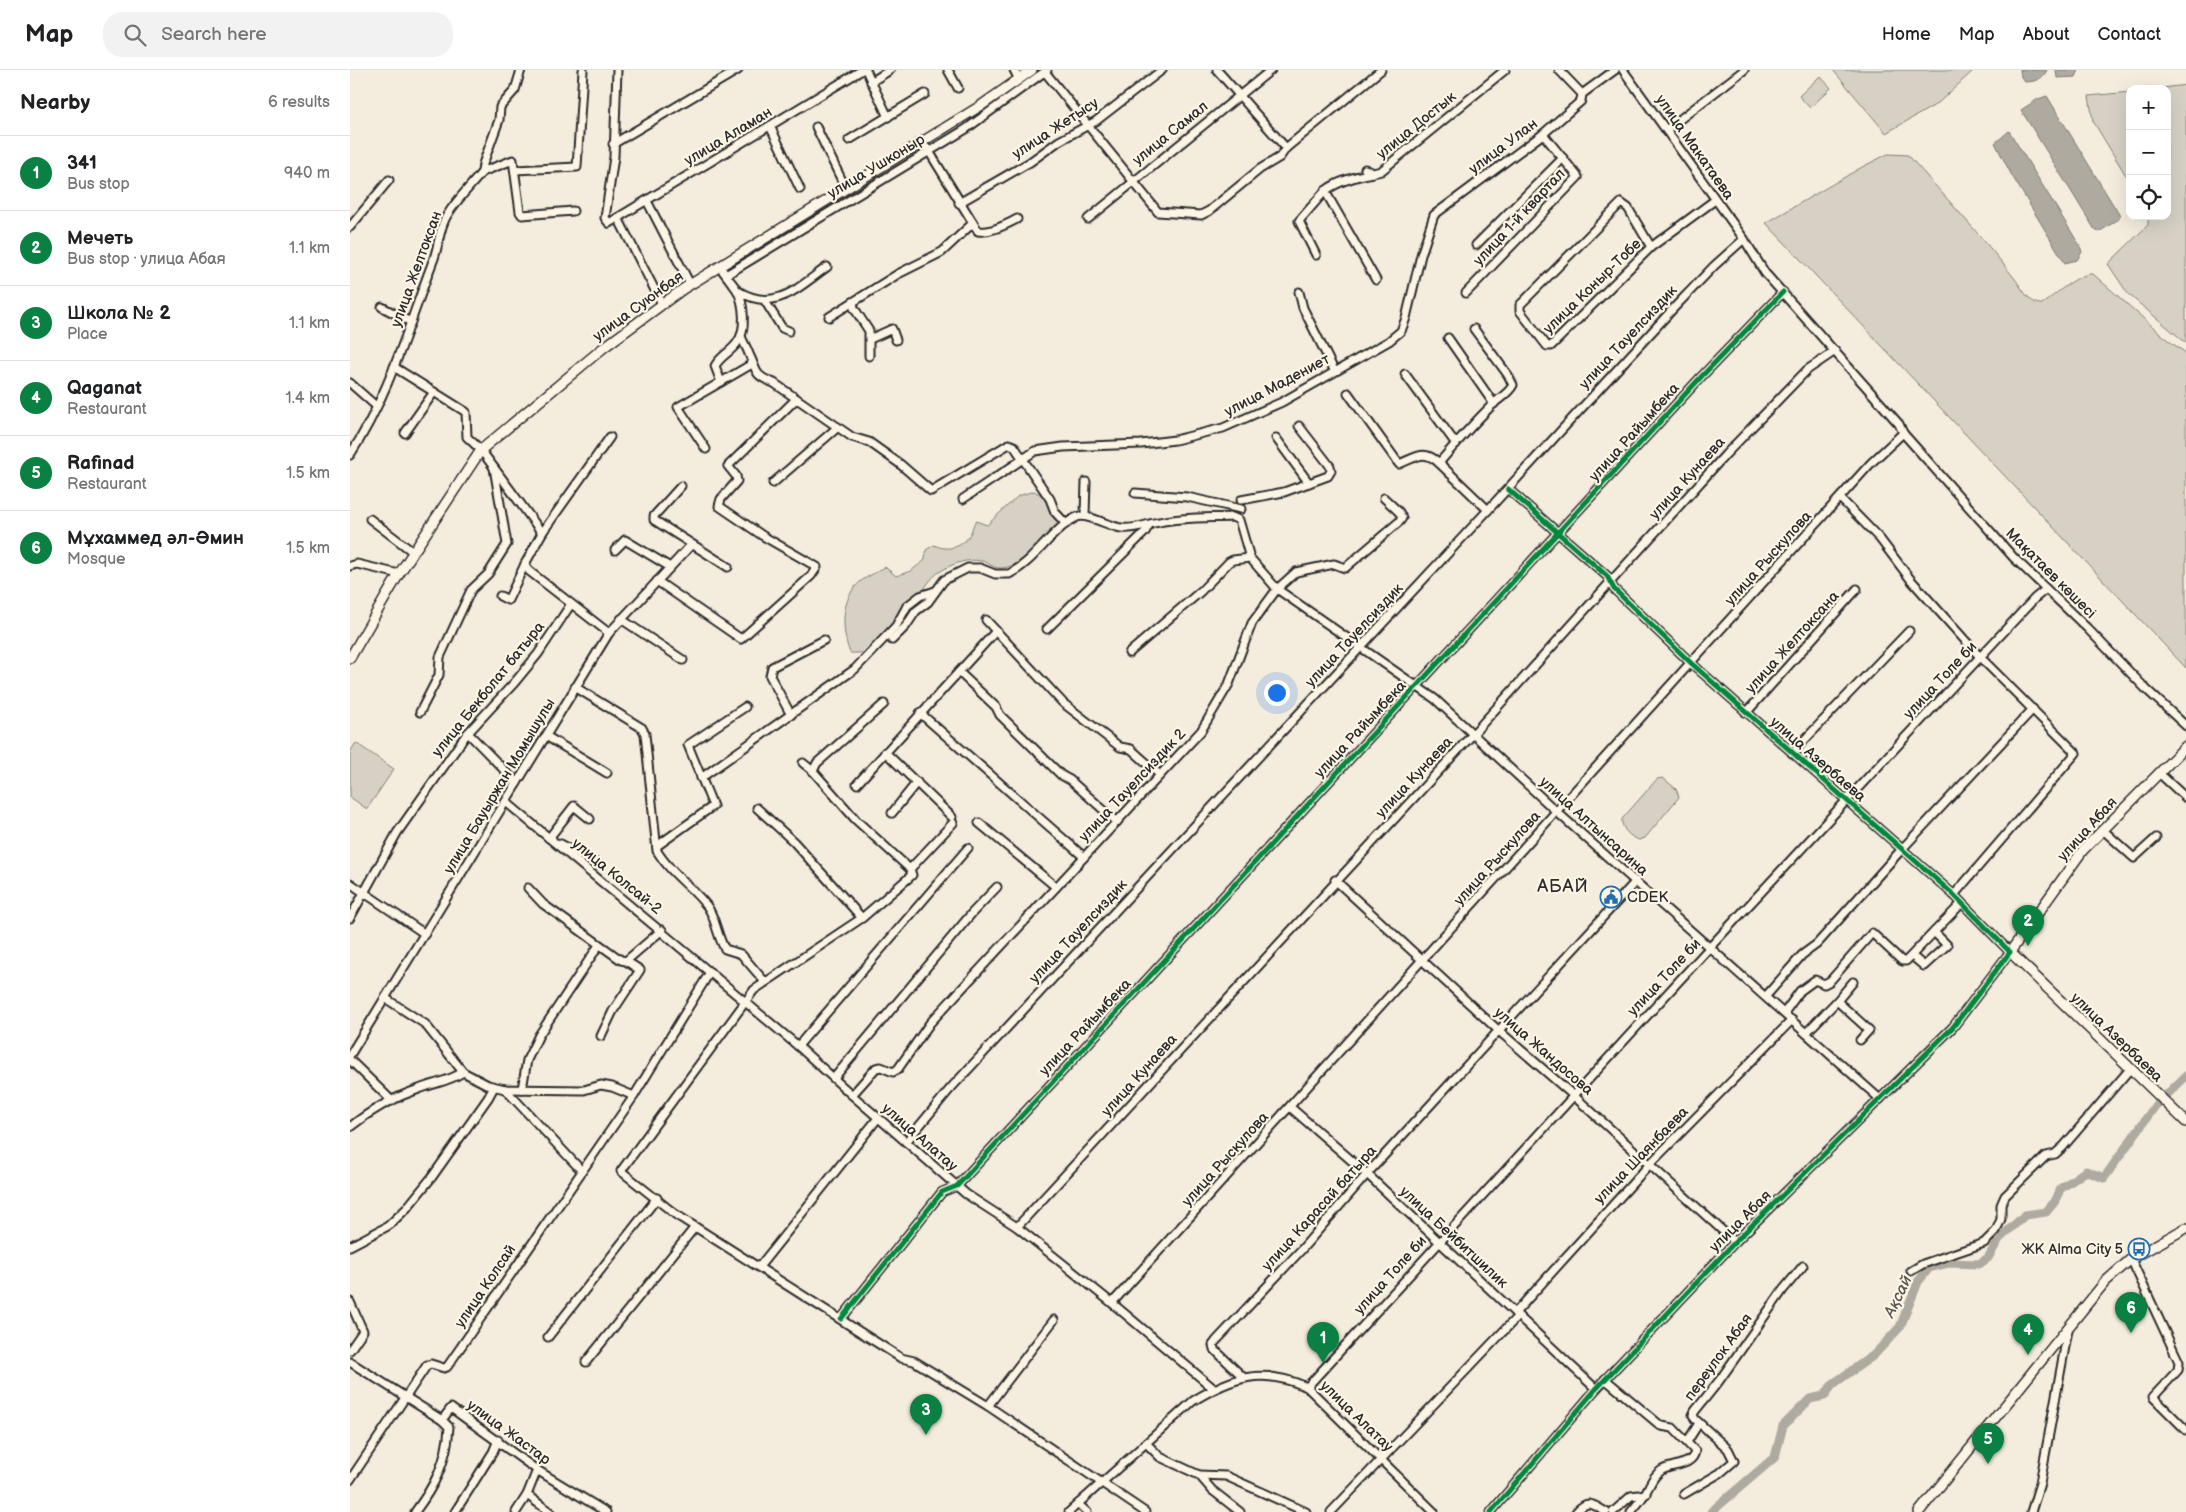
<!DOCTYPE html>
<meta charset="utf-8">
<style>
body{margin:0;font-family:"Balsamiq Sans",sans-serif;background:#f2f2f2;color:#202124}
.controls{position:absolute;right:15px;top:15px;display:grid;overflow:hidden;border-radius:10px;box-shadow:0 5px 20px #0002}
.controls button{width:45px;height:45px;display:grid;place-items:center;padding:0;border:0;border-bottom:1px solid #e0e0e0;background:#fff;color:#202124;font:25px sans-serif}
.you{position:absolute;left:926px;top:622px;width:18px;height:18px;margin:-12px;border:4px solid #fff;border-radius:50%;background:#1a73e8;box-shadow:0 0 0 8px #1a73e833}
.badge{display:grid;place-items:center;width:32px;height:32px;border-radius:50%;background:#0b8043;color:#fff;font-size:16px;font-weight:700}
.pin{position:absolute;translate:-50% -41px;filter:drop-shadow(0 1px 2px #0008)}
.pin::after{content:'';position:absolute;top:26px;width:18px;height:15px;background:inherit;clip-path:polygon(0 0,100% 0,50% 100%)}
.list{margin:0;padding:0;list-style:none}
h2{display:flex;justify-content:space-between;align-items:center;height:65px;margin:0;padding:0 20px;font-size:21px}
h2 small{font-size:16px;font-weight:400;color:#757577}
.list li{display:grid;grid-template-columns:32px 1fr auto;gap:15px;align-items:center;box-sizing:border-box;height:75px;padding:0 20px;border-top:1px solid #e0e0e0}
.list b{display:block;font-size:19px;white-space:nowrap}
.list p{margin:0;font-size:16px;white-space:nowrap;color:#757577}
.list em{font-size:16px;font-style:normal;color:#757577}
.icon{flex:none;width:28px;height:28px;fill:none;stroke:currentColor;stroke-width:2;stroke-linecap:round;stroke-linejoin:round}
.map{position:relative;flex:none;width:1836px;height:1442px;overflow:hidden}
header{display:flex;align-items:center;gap:30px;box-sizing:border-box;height:70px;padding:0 25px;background:#fff;border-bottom:1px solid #e0e0e0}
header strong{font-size:24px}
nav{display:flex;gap:28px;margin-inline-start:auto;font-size:18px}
.search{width:350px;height:45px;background:#f2f2f2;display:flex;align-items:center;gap:12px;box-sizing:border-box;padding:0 18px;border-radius:20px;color:#757577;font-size:19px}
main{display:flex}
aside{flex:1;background:#fff}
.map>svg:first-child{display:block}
.green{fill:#d6d1c4;stroke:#807e78}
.water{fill:#afaaa0;stroke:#7a7771}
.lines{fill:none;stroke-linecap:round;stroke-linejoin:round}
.river{stroke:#afaaa0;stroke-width:9}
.minor-casing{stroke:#2b2b2b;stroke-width:11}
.major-casing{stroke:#2b2b2b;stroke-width:12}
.minor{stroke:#fcf5e5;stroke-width:7}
.major{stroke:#fcf5e5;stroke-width:9}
.cycleway-casing{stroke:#fcf5e5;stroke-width:8}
.cycleway{stroke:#00873e;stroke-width:5}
.labels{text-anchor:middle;stroke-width:4.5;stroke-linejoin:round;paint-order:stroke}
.street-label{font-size:15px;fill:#2b2b2b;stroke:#fcf5e5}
.poi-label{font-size:15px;fill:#2b2b2b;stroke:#fcf5e5;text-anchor:start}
.water-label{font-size:16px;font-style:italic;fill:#595754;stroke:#fcf5e5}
.quarter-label{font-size:18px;letter-spacing:1px;fill:#2b2b2b;stroke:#fcf5e5}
</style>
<header>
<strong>Map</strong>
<div class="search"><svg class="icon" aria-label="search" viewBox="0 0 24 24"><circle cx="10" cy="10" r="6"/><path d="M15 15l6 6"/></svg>Search here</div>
<nav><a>Home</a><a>Map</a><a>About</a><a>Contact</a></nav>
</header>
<main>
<aside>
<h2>Nearby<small>6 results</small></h2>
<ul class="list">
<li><span class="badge">1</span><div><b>341</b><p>Bus stop</p></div><em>940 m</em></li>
<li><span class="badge">2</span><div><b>Мечеть</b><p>Bus stop · улица Абая</p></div><em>1.1 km</em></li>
<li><span class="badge">3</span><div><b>Школа № 2</b><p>Place</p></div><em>1.1 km</em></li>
<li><span class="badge">4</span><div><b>Qaganat</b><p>Restaurant</p></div><em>1.4 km</em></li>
<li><span class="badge">5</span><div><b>Rafinad</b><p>Restaurant</p></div><em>1.5 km</em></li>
<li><span class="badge">6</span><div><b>Мұхаммед әл-Әмин</b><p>Mosque</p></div><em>1.5 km</em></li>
</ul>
</aside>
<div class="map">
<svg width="1836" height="1442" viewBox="0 0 1836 1442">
<rect width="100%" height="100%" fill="#f4edde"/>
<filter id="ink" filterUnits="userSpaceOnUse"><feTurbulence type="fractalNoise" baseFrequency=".02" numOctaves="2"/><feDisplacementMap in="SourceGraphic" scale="10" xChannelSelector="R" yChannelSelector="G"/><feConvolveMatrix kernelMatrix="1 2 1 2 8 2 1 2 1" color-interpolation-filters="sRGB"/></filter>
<g filter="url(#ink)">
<g class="green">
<path d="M1483,0H1624L1587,34L1536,63Z"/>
<path d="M1470,6L1481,18L1460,38L1449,26Z"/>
<path d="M1836,15V273L1778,224L1758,194L1798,155V146H1817V19H1804Z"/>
<path d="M1780,22V112L1743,51L1739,26Z"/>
<path d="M1538,84L1558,85C1594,126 1632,166 1665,209C1672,218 1680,235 1692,234C1704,226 1729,202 1743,204L1819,271L1836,283V598L1416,153L1512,97Z"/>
<path d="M684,421C698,427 704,440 712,453C696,468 675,496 652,498C643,499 639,492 631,491C619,488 601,494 591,501C580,507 576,518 568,527C552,546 535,565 517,583H500C491,560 490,528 511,511C518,506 527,502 535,497L546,506L561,501L575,490L576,480L584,475C599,482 614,477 621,462C623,458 623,454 626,451L637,455L668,426Z"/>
<path d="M6,673L44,699L17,739L0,727V682Z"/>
<path d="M1313,708L1326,719L1329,727L1295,768L1289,770C1280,767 1271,759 1272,749L1307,709Z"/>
</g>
<g class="water">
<path d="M1670,0H1697C1693,9 1685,12 1675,12L1671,7Z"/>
<path d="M1706,0H1729L1726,7L1707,8Z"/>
<path d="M1697,26L1770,146L1769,149L1749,162L1745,160L1671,40L1688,29Z"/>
<path d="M1659,61L1730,176L1732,182L1727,190L1715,193L1661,104L1645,73Z"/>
</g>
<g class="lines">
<path class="river" d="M1361,1442L1425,1387L1433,1356L1460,1329L1474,1326L1483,1314L1524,1285L1550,1257L1568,1212L1579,1198L1599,1193L1629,1194L1638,1188L1649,1169L1675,1145L1696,1142L1706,1130L1710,1119L1736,1101L1754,1108L1805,1036L1836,1006"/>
<g class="minor-casing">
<g id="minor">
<path d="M267,0L264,87L255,148L259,153L512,0"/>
<path d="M516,0L538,47"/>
<path d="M598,0L608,18"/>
<path d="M664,0L669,10"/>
<path d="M867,0L936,78"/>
<path d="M1209,0L1232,24"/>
<path d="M1273,0L1394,169L1415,203L1549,354L1553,363L1664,488L1737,558L1796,619L1836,656"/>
<path d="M695,2L808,142L851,145L859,141L910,99L930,87L936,78L1031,0"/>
<path d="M521,12L540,0"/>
<path d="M1232,24L1265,0"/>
<path d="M420,56L450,119"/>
<path d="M466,57L496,119"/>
<path d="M1316,60L1394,0"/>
<path d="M499,70L575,24"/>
<path d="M263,74L388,0"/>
<path d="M577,78L628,161C640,163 656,155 667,149"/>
<path d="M1015,99L1023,103L1031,101L1155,0"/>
<path d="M165,100L227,97L233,0"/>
<path d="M132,102L163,90L170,142L172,145L223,141"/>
<path d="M1023,103C1007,106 988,111 975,121L1026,210"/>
<path d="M297,131L340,214"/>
<path d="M609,133L680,92L709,71L746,51L812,0"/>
<path d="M268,148L312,234"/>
<path d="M738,149L921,0"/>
<path d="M0,157L39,110"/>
<path d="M1126,175L1213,88"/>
<path d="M1301,177L1278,138L1271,133L1170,235V241L1197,276H1201L1301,177L1365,130"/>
<path d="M966,185L949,151L975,121"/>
<path d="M369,196L376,205L616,59L697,0"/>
<path d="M388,221C425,243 447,218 477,197"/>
<path d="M949,222L953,238L984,300"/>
<path d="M1116,223L1228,107L1193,64"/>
<path d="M415,231L432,258L439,261"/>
<path d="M503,232L504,238L519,261V286"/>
<path d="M32,237L61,252"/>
<path d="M479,247L548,204L592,182L623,153"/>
<path d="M1124,259L1158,305L1163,315C1159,323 1150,328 1143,334C1124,353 1106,373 1089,393L1138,440"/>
<path d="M391,266C393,272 397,278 399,284C408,302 403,305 424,313L502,367L519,372L550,394L581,421L659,374L664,376L700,429L705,442L716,454"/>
<path d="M1098,268L1144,334"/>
<path d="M520,269L542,259L546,270"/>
<path d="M44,297L116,342L117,367L131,380L192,463"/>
<path d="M1055,304L1106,374"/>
<path d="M371,312L365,296C370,286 381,282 387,273C397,261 394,233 387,220C384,215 379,210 376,205"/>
<path d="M0,313L26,336"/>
<path d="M998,323L1049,394C1067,387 1074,379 1089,393"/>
<path d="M55,363L84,322"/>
<path d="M926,368L959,413"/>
<path d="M356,379L328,337L402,294"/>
<path d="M0,385C39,326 58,256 83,191C89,177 89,156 98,144C107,129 121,116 132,102L133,94L149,50L150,37L165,20L171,0"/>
<path d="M423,413L488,357"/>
<path d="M331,416L304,446V450L378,497"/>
<path d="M785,423L837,427L891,439"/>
<path d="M1490,428L1530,469L1561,510L1630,587L1726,683L1604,825"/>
<path d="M613,429L685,381L713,377L791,374L825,370L873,358L932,332L1039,271L1051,261L1056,248L1071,185L1084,145L1193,64L1231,31L1232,24"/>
<path d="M891,430L934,422L978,406L981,401L980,396L949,356"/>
<path d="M735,445L736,412"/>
<path d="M20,449L63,482"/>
<path d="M265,480L275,470L320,497"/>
<path d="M0,496L7,494L49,504"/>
<path d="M307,511L391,569L461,506L467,497L413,466L369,436L371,429L387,411L386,406L378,396L444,331L448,330"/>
<path d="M150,526L158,530L175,494"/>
<path d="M271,549L333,590"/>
<path d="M636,550L713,633L770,677L781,679L810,705"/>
<path d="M697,559L795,462L799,455"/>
<path d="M259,563L179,501L175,494L192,463L260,367"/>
<path d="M542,570L556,556L566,541L578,532L594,510L618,498H630L645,504H659C686,491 700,460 727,447C737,443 758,456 771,458C784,460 796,454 809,452C832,447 858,448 882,447L889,450L900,488L927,519L1085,629L1207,742L1530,1029"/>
<path d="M779,583L851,521L879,492L883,490L900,488"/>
<path d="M609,602L646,637L650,645L711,705L720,710L767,752"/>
<path d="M225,617L292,658L295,664L307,781C320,803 341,816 357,836C366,848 367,867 375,879L391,884L415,912"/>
<path d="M70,642L89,605L90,587L121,520L138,504L157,474L144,398"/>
<path d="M570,643L734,787"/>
<path d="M1396,643L1507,519"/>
<path d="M441,645L420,606L422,597L474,570"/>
<path d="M118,663L167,713"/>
<path d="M196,666L257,703"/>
<path d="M535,682L602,747"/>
<path d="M1442,683L1559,561"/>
<path d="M453,693L463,701L506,750L560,799L562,805L512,848L404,920L271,1101L325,1144L551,1288L564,1291L638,1336L795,1442"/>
<path d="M463,701L467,693L534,634"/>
<path d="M1809,703L1836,728"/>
<path d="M351,708L505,599L546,556L557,536L570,526L585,521"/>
<path d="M507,714L646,561"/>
<path d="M156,732L448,976L502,1025L616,1124L667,1157L762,1233L863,1318"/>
<path d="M407,738L444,772L512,848"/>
<path d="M542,743L567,712"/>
<path d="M629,753L706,817"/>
<path d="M1753,760L1784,788L1806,768"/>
<path d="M202,769L199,768L224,736L240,749"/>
<path d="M211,774L248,794"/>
<path d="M307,776L363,736L338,675L395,637"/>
<path d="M560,799L603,753"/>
<path d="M985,810L1148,960L1224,1026L1385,1172"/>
<path d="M0,813L75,864"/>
<path d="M178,818L193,834L271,890L276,891L290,900L263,941L251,966"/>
<path d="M0,848L47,763L116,665L165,612L188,584L221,534"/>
<path d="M1584,862L1612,833"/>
<path d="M276,891L312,860"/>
<path d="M1503,912L1487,931L1519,960L1510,970"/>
<path d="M1416,926L1452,885L1467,874L1552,779L1683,639"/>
<path d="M35,928L75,954L113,1002L138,1015L155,1019L234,1020L251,1015L262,1017L284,1026"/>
<path d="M1434,943L1450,921L1465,910L1474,914L1480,911L1522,863L1552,891H1556L1584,862L1597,875L1574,896L1562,886"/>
<path d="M1456,963L1487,931"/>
<path d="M448,976L618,778"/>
<path d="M0,985L259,563L341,475"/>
<path d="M0,990L42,1031"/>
<path d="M484,1008L622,843L647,817"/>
<path d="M155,1019L231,1100"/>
<path d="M172,1019L177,990L189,965L249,875"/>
<path d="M502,1025L526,998L531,997L543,1002L548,999L580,953L851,661L879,614L902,553L927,519L946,502L984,494L995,498L1050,451L1052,448L1049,442L1034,428"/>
<path d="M940,1037L1017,1104L1246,1319"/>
<path d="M0,1057C20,1041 45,1027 69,1019C84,1013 100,1011 113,1002"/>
<path d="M556,1072L600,1019L1138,440L1321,241L1364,196L1394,169"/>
<path d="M667,1157L1123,664L1376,384L1457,300L1485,281"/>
<path d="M0,1176L38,1156L56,1139L82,1107L138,1028L144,1017"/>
<path d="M1781,1189L1829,1292L1828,1300L1803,1327L1836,1360"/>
<path d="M409,1197L528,1048"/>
<path d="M1561,1201L1573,1194L1634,1173L1646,1161L1651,1149V1135L1655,1126L1696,1086L1705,1084L1713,1077L1780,999"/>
<path d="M0,1232L13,1261L0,1280"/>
<path d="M762,1233L1521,393L1553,363"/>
<path d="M1165,1243L1300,1094L1442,950"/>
<path d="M491,1249L592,1122L607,1116L1351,307L1433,222"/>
<path d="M198,1267L307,1128"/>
<path d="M0,1292L92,1350L99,1357C97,1392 85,1415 65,1442"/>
<path d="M236,1292L345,1157"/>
<path d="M893,1307L864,1279L863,1275L866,1271L952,1179L1017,1104L1286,811"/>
<path d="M1255,1309L1311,1356L1323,1358L1345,1381C1343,1396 1323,1394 1312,1400C1303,1406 1301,1413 1296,1422C1292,1429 1286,1436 1281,1442"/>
<path d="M957,1317L1360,877L1685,528L1696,519"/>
<path d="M638,1336L704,1250"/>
<path d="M92,1350L101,1338L187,1400L256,1442"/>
<path d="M1337,1372L1349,1353"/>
<path d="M796,1373L810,1387L849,1405L862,1420L890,1442"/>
<path d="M849,1405L876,1406L956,1442"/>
<path d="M0,1410L77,1295L81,1294L94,1298L97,1297L284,1026L360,902"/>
<path d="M1334,1424L1370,1403L1384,1391L1378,1379L1345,1349L1343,1345L1345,1341L1369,1311L1433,1220L1453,1196"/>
<path d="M177,1425L200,1442"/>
<path d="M728,1434L737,1442"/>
<path d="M105,1442L143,1382L148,1370"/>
<path d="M166,1442L177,1425L187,1400"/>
<path d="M719,1442L843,1331C882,1307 912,1297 957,1317L1084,1442"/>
<path d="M981,1442L1168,1246"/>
<path d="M1141,1442L1246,1319L1385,1172L1603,957L1660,882L1604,825L1341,593L1264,519L1257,506L1158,419"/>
<path d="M1226,1442C1238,1429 1242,1434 1256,1442"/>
<path d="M1263,1442L1281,1426L1296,1424"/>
<path d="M1681,1442L1690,1413L1718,1260"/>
</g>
</g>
<g class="major-casing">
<g id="major">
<path d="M0,588L49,504L131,380L253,278L333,219L632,35L682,0"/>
<path d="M1836,676L1733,780L1660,882L1836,1052"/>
<path d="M1569,1442L1755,1212L1781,1189L1836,1158"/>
</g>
</g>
<use href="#minor" class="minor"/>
<use href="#major" class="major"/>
<g class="cycleway-casing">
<g id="cycleway">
<path d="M491,1249L592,1122L607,1116L1351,307L1433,222"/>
<path d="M1141,1442L1246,1319L1385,1172L1603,957L1660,882L1604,825L1341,593L1264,519L1257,506L1158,419"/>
</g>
</g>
<use href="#cycleway" class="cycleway"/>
</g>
</g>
<defs>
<g id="civic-ring" transform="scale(1.125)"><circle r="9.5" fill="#fcf5e5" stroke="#1f6fb2" stroke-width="1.5"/><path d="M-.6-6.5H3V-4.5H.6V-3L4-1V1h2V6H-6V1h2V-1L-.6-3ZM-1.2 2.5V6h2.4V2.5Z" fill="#1f6fb2"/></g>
<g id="bus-ring" transform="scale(1.125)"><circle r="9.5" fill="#fcf5e5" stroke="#1f6fb2" stroke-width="1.5"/><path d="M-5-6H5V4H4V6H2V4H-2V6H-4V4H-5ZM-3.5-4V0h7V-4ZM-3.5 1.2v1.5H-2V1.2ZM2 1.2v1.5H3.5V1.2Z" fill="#1f6fb2"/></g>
</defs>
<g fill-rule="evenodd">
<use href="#civic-ring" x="1261" y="827"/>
<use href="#bus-ring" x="1789" y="1179"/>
</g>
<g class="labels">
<g class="street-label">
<text transform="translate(1066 55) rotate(-39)" y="5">улица Достык</text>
<text transform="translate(705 58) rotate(-33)" y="5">улица Жетысу</text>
<text transform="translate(820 63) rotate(-39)" y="5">улица Самал</text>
<text transform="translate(378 66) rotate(-31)" y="5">улица Аламан</text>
<text transform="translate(1153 76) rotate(-37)" y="5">улица Улан</text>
<text transform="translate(1345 77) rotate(55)" y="5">улица Макатаева</text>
<text transform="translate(526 96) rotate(-31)" y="5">улица Ушконыр</text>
<text transform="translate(1169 147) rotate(-47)" y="5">улица 1-й квартал</text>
<text transform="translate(66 199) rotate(-70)" y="5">улица Желтоксан</text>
<text transform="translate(1242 216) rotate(-44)" y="5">улица Коныр-Тобе</text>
<text transform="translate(288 236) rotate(-36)" y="5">улица Суюнбая</text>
<text transform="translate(1278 267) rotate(-47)" y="5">улица Тауелсиздик</text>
<text transform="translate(927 315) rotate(-28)" y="5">улица Мадениет</text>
<text transform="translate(1284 362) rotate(-48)" y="5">улица Райымбека</text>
<text transform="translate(1337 408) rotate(-48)" y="5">улица Кунаева</text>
<text transform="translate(1418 488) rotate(-48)" y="5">улица Рыскулова</text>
<text transform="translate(1701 503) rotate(45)" y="5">Мақатаев көшесі</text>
<text transform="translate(1004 565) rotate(-47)" y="5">улица Тауелсиздик</text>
<text transform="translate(1442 572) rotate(-48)" y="5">улица Желтоксана</text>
<text transform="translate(1590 610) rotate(-47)" y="5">улица Толе би</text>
<text transform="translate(138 619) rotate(-51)" y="5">улица Бекболат батыра</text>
<text transform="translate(1010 659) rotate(-47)" y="5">улица Райымбека</text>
<text transform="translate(1468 689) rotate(41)" y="5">улица Азербаева</text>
<text transform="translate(1064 707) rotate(-47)" y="5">улица Кунаева</text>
<text transform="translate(782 715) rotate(-47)" y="5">улица Тауелсиздик 2</text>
<text transform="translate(149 716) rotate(-59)" y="5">улица Бауыржан Момышулы</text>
<text transform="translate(1244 756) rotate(42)" y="5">улица Алтынсарина</text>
<text transform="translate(1737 759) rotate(-48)" y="5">улица Абая</text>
<text transform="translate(1147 788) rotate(-48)" y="5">улица Рыскулова</text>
<text transform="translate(267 806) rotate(39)" y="5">улица Колсай-2</text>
<text transform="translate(728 861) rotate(-47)" y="5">улица Тауелсиздик</text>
<text transform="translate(1314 907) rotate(-47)" y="5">улица Толе би</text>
<text transform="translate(735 957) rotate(-47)" y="5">улица Райымбека</text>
<text transform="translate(1767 967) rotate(44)" y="5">улица Азербаева</text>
<text transform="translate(1194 981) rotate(41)" y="5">улица Жандосова</text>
<text transform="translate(789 1005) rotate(-48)" y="5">улица Кунаева</text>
<text transform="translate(570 1067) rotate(41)" y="5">улица Алатау</text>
<text transform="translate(1291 1085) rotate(-46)" y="5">улица Шаянбаева</text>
<text transform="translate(875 1089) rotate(-48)" y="5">улица Рыскулова</text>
<text transform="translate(969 1138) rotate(-48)" y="5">улица Карасай батыра</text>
<text transform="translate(1390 1151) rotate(-45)" y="5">улица Абая</text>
<text transform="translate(1104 1167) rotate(43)" y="5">улица Бейбитшилик</text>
<text transform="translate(1040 1205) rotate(-48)" y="5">улица Толе би</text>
<text transform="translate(135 1216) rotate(-56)" y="5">улица Колсай</text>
<text transform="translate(1368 1287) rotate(-54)" y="5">переулок Абая</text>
<text transform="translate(1007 1346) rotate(44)" y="5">улица Алатау</text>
<text transform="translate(159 1362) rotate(36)" y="5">улица Жастар</text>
</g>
<g class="poi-label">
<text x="1277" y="832">CDEK</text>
<text x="1773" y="1184" text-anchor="end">ЖК Alma City 5</text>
</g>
<g class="water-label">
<text transform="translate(1547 1226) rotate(-64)" y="6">Ақсай</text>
</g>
<g class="quarter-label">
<text x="1213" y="822">АБАЙ</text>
</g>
</g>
</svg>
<div class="controls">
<button>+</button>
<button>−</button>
<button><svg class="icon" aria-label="locate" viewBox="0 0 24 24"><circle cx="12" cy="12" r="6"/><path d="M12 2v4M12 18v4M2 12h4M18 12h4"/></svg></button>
</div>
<div class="you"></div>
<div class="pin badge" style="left:973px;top:1293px">1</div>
<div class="pin badge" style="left:1678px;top:876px">2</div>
<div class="pin badge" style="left:576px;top:1365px">3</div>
<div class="pin badge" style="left:1678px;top:1285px">4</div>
<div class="pin badge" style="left:1638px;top:1394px">5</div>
<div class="pin badge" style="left:1781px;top:1263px">6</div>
</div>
</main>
